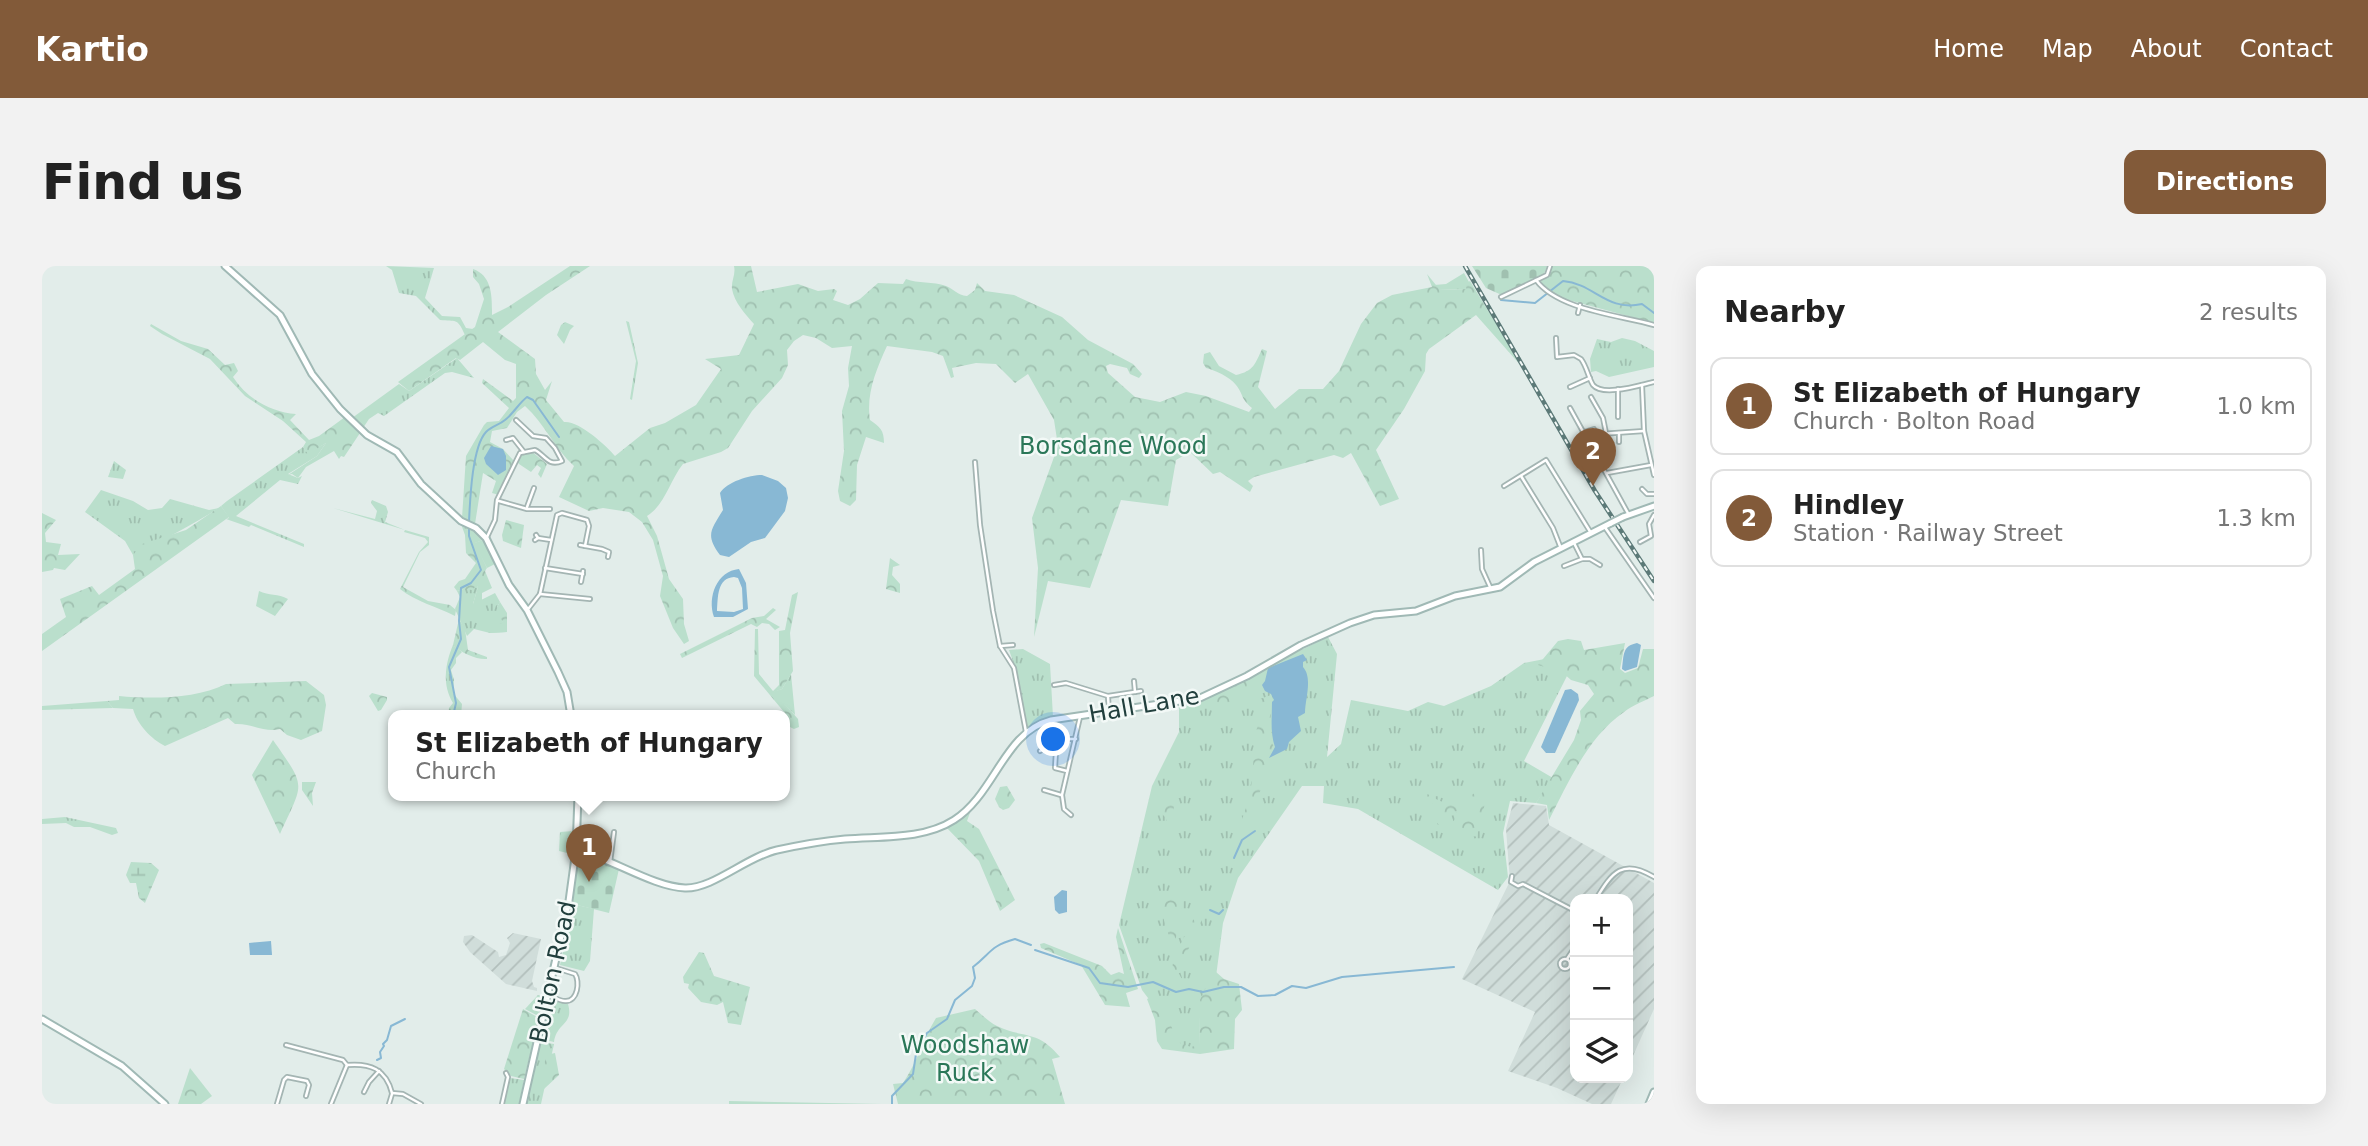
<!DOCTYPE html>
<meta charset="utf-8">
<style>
body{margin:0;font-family:"DejaVu Sans",sans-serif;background:#f2f2f2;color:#222}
.controls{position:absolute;right:21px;bottom:21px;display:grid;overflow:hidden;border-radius:14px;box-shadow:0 7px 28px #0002}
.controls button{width:63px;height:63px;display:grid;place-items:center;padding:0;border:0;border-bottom:2px solid #e0e0e0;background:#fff;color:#222;font:35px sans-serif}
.you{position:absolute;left:1012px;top:474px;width:24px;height:24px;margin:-18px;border:5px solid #fff;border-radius:50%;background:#1a73e8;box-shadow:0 0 0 10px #1a73e833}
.badge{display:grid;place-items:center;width:46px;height:46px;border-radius:50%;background:#825a39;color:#fff;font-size:23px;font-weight:700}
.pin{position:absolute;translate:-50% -58px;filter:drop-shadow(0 2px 4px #0008)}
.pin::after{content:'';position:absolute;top:37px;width:24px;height:21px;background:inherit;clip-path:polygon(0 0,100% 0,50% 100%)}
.popup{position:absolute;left:346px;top:444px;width:402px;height:91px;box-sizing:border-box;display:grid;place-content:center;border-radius:14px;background:#fff;filter:drop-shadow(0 2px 5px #0005);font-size:23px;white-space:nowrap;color:#767676}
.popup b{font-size:26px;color:#222}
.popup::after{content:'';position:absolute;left:50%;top:100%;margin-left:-14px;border:14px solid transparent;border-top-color:#fff}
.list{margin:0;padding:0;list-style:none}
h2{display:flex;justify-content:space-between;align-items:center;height:91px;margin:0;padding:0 28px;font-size:30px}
h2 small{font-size:23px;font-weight:400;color:#767676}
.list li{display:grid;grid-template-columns:46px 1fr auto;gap:21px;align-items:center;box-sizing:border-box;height:98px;margin:0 14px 14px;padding:0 14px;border:2px solid #e0e0e0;border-radius:14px}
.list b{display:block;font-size:26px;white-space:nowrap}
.list p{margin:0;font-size:23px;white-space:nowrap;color:#767676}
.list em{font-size:23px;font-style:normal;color:#767676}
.icon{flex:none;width:38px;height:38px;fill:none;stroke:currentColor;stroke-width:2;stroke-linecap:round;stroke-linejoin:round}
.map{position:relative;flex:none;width:1612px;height:838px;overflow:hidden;border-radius:14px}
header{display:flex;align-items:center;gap:42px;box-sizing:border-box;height:98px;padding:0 35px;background:#825a39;color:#fff}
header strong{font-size:33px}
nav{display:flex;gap:38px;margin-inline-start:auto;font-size:24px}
.intro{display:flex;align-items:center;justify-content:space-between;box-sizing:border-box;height:168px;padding:0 42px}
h1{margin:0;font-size:49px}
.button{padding:18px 32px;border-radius:14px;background:#825a39;color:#fff;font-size:24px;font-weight:700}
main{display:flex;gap:42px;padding:0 42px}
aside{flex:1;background:#fff;border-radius:14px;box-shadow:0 7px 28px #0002}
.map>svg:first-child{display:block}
.industrial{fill:url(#industrial-furrows)}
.grass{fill:url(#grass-tufts)}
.forest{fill:url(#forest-crowns)}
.wetland{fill:url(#wetland-marsh)}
.cemetery{fill:url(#cemetery-stones)}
.water{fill:#88b8d4;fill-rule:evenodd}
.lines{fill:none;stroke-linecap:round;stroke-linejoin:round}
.stream{stroke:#88b8d4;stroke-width:2}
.street-casing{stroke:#a4b5b3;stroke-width:6}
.secondary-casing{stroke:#a0b9b5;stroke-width:9}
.street{stroke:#fff;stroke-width:2.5}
.secondary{stroke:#fff;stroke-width:5}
.rail-casing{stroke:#5c7a78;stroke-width:4.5}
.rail{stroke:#f3f9f7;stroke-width:2;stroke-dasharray:5;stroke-linecap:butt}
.secondary-bridge-casing{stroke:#a0b9b5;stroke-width:9;stroke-linecap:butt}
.secondary-bridge{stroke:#fff;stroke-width:5}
.labels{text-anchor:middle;stroke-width:5;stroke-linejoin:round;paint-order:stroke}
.park-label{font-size:24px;fill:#2a7758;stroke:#f3f9f7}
.street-label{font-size:24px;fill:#213f3d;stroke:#f3f9f7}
</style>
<header>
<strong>Kartio</strong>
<nav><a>Home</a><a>Map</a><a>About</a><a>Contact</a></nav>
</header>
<div class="intro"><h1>Find us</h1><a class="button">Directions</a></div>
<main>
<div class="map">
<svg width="1612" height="838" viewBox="0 0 1612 838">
<defs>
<pattern id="industrial-furrows" width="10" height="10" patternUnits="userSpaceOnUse" patternTransform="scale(1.75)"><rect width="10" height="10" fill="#d0ddda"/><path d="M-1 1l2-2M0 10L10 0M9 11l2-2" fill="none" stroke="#b2bfbc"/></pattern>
<pattern id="grass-tufts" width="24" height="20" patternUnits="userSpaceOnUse" patternTransform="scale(1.75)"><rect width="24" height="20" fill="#badfcc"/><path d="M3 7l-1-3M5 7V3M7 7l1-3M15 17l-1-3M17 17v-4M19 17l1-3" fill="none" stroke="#a0c0b0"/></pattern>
<pattern id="forest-crowns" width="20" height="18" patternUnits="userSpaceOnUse" patternTransform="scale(1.75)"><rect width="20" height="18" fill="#badfcc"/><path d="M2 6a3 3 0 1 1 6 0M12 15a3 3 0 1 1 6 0" fill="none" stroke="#a0c0b0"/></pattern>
<pattern id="wetland-marsh" width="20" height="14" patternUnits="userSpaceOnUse" patternTransform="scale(1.75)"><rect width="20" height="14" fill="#badfcc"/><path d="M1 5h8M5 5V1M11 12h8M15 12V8" fill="none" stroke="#a0c0b0"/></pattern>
<pattern id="cemetery-stones" width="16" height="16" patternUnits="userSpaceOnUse" patternTransform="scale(1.75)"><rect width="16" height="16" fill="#badfcc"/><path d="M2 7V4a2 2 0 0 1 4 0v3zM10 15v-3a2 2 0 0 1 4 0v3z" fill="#a0c0b0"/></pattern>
</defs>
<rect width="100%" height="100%" fill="#e2edea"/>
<g class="industrial">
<path d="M1471,537L1504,540L1507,559L1612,617V743L1586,801V633H1533V812H1581L1569,838H1550L1515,822L1466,805L1493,746L1420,713L1468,615L1464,563Z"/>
<path d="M471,667L499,673L490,715L492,721L495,722V725L464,718L428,686L421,676L422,670L430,669L456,686L457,691L464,689L468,677L465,672Z"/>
</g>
<g class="grass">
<path d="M344,0L392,2L383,32L400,50L418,51L424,62L431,63L423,69C415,51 414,56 398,54L374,30L357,27L350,4Z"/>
<path d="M1422,7L1427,16L1425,23L1397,24L1392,19L1404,18Z"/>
<path d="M584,55L587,56L596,97L590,134L588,133L594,95Z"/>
<path d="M1580,72L1593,75L1612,85V101L1567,111L1554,105L1549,106L1548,93L1555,73L1569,76Z"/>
<path d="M415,92L432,112L410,106L403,107L342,150L336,147L327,153L321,162L310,152L357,118L367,125Z"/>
<path d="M284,177L275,190L246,208L256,212L260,210L256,218L238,214L194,250L262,278V281L209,259L207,261L184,253L187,252L179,240L185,235L261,181L266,187Z"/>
<path d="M72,195L84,204L81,213L66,211Z"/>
<path d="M59,224L91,235L106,244L120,242L128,233L167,244L177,242C149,260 120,274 91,289L83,275L43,246Z"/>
<path d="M330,234L344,240L346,246L343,256L363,264L291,242L333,253L335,245L329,237Z"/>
<path d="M441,274L453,298L445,302L432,277Z"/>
<path d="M434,319L436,321L431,338L453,327L458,336L455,341L465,366L448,367L432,363L425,370L413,343L418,331L415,325Z"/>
<path d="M1286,371L1295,388L1285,491L1299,478L1309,434L1366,445L1386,436L1402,440L1449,420L1482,397L1513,391L1527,406L1482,495L1511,512L1494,537L1468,535L1461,567L1466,611L1456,624L1316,543L1281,537L1282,520H1260L1196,612L1181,657L1172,726L1158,751L1157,783L1122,781L1121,752L1100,724L1077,659L1110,520L1137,466V441L1155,437L1218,411L1224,401Z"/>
<path d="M411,379L420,386L414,392V397L409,404L412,414L411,427L420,438L419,450H406L407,442L411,437C400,419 403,398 411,379Z"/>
<path d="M981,383L1008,398L1011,451L1000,453L985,462L973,401L967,384Z"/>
<path d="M749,408L753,449L730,426L740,423Z"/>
<path d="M65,435L71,442L0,444V440Z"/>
<path d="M23,551L74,562L76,567L70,569L48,561H32L24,557L0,558V553Z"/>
<path d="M531,565L529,588L517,585L518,566Z"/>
<path d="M531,638L552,643L548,695L542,705L518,699Z"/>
<path d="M496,729L503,731L498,751L483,743Z"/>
<path d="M509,733L526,738C532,759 515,756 512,776L499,773Z"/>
<path d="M498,776L512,778L499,838H484Z"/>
<path d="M468,812L482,814L477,838H461Z"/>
</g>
<g class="forest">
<path d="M528,0H548L504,29L456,66L493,93L494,108L503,124L510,115L504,134L522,156C536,154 564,179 573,190L608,162L623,157L654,139L679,103L663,93L697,89L712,58C704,49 692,36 690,23C689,15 694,9 692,0H709L715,26L756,18L776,25L792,23L795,25L791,34L806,39L818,33L836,17L861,18L864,13C876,18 891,15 904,20C912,23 915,29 925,30L933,24L935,17L943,25L972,29L1020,51L1046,74L1091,98L1100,108L1097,112L1088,108L1085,102L1068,98L1064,100L1066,107L1093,131L1118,136L1144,126L1164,130L1207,146L1210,142C1198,132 1202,129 1194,119C1188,111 1173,104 1164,102L1161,97L1162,88L1168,86L1177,100L1194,109C1212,105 1213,98 1220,83L1225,85L1216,121L1233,143L1257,123H1281L1297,105L1319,58L1335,37L1350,29L1390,21L1385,8L1398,24L1424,23L1425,17L1428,15L1481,102L1434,49L1387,83L1384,88L1383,105L1362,143L1334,184L1357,233L1338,240L1309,187L1301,192L1292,189L1212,211L1206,215L1211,220L1208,226L1178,206L1171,208L1148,186L1134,194L1126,240L1079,234L1048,322L1006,315L992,371L996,302L990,252L1016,180L1012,154L986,108L973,117L954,98L934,97L910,102L912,111L909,112L901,90L890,86L845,80C834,104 824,128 828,154C838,161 842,164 842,177L824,171L815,199L814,234L808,240L798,235L796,225L802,185L800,145L807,120L806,102L810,80L790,82L774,72L761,69L752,75L745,84L746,99L740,112L710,145L686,182L679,186L641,198C628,214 623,239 605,250L615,270L627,313L641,333L642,358L647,375L642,378L631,362L618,330L621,310L611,274L600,256L587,246L561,242L547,245L517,231L532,200C512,182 503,158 483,140L475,146L465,162L450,165L448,176L461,183L472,195L457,229L450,227L454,215L441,207L433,258L420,252L424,190L442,159L445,156L457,155L467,142L440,117L441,113L471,135L474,132V98L463,94L441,76L418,94L414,92L367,125L356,116L433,61L442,33L437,18L431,11V3C451,10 450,32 450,49L466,41Z"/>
<path d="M1510,0H1603L1609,4L1612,3V57L1519,32L1506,24L1497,14L1506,11Z"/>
<path d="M523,56L532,60L528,64L522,78L515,69L519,59Z"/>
<path d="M109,58L139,75L166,83L183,99L192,97L196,105L191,111C205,133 229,146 254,148L248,154L267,174L277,170L303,151L318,167L302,191L299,190L297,193L292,185L264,201L256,212L250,208L246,209L275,190L284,177L266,188L261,181L264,176L241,155L203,130L168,93L120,68L108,60Z"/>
<path d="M489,185L505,198L499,212L496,208L499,202L495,199L489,206L477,198L474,193L478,189Z"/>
<path d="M179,240L187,251L0,385V368L24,351L18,333L50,320L57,329L93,303L91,289L100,278L144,264Z"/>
<path d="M0,247L14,254L3,267L4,276L19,278L16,289L38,288L23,304L12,302L11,304L0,306Z"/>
<path d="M464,254L482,259L479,282L461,275L460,269Z"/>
<path d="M419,258L434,266L441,274L433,277L445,302L443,305L450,322L440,327V339L436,346H432L431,338L436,321L434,320L430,324L422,323L415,325L412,321L417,315L423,313L434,297L424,287L423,269Z"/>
<path d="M363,264L387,271V279L378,286L361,321L386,335L408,339L414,344L413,350C394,340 374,336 358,323L377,286L386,276L383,272L362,266Z"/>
<path d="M848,292L858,299L851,301L850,309L858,318V327L844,323Z"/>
<path d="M217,325C227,330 236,327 246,333L233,350L214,340Z"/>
<path d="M756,326L748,367L751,405L740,423L732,426L756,453L757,461L752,463L746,460L747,452L712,410L713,363H716L717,408L731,425L737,419V365L743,364L750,329Z"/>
<path d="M458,336L465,347V366L448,367L435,361L439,344L447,346L452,359L461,357L459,352H455V341Z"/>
<path d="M731,342L734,344L724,353L738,361L733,364L727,358L720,357L715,361L709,358L640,392L638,388L710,352L722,350Z"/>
<path d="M417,353L423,363L426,384L445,391V393C435,394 419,387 411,379Z"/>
<path d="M1526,373L1539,375L1542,384L1583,377L1578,403L1583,407L1596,402L1601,383H1612V430C1602,435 1591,439 1582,446C1546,471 1527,515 1507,554L1505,539L1494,537L1532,474L1539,454L1538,445L1552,428L1546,419L1529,414L1520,406L1496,399L1516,375Z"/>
<path d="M1223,403L1219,422L1196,431L1184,439C1175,437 1159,441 1153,449H1147L1144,437L1163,432Z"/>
<path d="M264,415L282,429L284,439L280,465L259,474L245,469L238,463C223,467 209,457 193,458L186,452L123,480C109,473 95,458 91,443L71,442L65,435L77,434V430C110,433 154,433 184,418Z"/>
<path d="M330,427L345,431V434L339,444L336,445L327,430Z"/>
<path d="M1229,429L1231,432L1229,435L1228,473L1232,481L1227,493L1244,486L1247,487L1240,499C1227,505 1218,526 1211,539L1215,546L1209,560L1202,569H1198L1196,565L1207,533L1211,508L1212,472L1218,452L1215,434Z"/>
<path d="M231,474C265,523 262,515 238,568L210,509Z"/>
<path d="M260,516H274L270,527L271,540L260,524Z"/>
<path d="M1444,518H1447V521L1435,570L1422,572L1395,558L1398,551L1408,558H1411L1415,545L1402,547L1383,532L1382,529L1384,527C1414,547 1419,537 1444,518Z"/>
<path d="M965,520L973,534L967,542L961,544L957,541L953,533L958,521Z"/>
<path d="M1124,523H1129C1132,537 1134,554 1129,567L1124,552L1116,544L1120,527Z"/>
<path d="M930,541L925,555L937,563L973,634L958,645L937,595L903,560Z"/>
<path d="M1126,625H1138L1142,632L1132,681L1136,683L1151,654L1158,648L1162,649L1136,706L1141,715L1133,718L1118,711L1128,710C1138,687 1121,657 1116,634V629Z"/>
<path d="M1076,662L1096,723L1084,727L1088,741L1063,739L1039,699L999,682L998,678L1002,677L1060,700L1069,709L1077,706L1082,708L1074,671Z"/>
<path d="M657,686L662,687L672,710L708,721L699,759L686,757L681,736L675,739L659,736L646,722L647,718L642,717L641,711Z"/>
<path d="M1174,706L1182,713L1197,718L1200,744L1193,753L1192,783L1158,788L1120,783L1115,775L1113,754L1105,733L1109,731L1126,751L1135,776L1149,781L1157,779L1158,734L1167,715L1166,709Z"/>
<path d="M481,743L497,752L482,813L469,810L462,803Z"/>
<path d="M933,743C940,749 947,756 955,760C982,773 995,763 1018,791L1010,793L1023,838H856L851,818L861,817C875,797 881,773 894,752Z"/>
<path d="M513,787L517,809L502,823L499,819L504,789Z"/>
<path d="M148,802L170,830L159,838H136Z"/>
<path d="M687,835L840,838H687Z"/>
</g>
<path class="wetland" d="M89,596L109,597L117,604L103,637L97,632L94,617H88L84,609Z"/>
<g class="cemetery">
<path d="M1430,0H1505L1502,8L1462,30L1444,22Z"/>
<path d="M535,587L577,603L567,647L531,638Z"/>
</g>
<g class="water">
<path d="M449,180L461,183L464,190V204L456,209L444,198L442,192Z"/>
<path d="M720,209L736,215L744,222L746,232L743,245L723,272L709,276L687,291L678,289C663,269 669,264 681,244L678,227C685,216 707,209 720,209Z"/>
<path d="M697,303L704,317L706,343L691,351H672C665,331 675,305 697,303ZM692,311L696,312L700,322L701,343L692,346L675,345C676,331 675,312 692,311Z"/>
<path d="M1595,377L1599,379L1595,401L1583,405L1580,403C1582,389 1580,380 1595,377Z"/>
<path d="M1261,388L1265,394L1261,396V401C1271,412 1263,433 1263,447L1256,451L1259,465L1247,476L1245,483L1227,492L1233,481C1228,466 1230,452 1230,436L1232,434L1229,428L1223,425L1220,419L1223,415L1226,402Z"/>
<path d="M1529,423L1536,428L1537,434L1513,487H1504L1499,481L1523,424Z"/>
<path d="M1020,624L1025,625V646L1017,648L1013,644L1012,631Z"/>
<path d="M229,675L230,689H208L207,677Z"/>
</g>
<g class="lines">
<g class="stream">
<path d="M1459,34L1493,37L1521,15C1553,18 1564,46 1600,38L1612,47"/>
<path d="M427,256C428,234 430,181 444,166C450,160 457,159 463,154C471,148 477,137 485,131L491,134L517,171"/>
<path d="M370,449L373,450"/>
<path d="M411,450L414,437L407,401L419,373L417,355L419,322L429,317L439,304L427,270V262"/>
<path d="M1192,592L1200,574L1213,565"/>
<path d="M1168,644L1177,648L1181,644"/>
<path d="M993,684L1047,702L1058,717L1086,721L1111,716L1134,726L1147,723L1161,726L1182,721H1199L1216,730L1233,729L1250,720L1264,722L1300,711L1412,701"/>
<path d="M335,794L339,792L338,786L342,780L341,778L345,774L349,760L363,753"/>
<path d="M850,838V830L871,808L874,788L885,767L905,753L913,734L930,720L933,712L931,701C949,687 948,680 973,673L989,679"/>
</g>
<g class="street-casing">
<g id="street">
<path d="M1494,14C1516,44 1577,49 1612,59"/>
<path d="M1459,31L1505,9L1508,0"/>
<path d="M1536,47L1538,39"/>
<path d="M1514,72L1515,91L1532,89L1539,93C1545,101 1546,111 1551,119C1561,131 1598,119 1612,116"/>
<path d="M1600,119L1602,165L1612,209"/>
<path d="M1528,121L1548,112"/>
<path d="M1576,123V151"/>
<path d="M1549,131L1561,152L1564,167"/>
<path d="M1528,142L1587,249"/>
<path d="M1542,166L1552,163"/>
<path d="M1558,168L1602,165"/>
<path d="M464,174L471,172L482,186"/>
<path d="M1577,176V167"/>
<path d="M1554,187L1568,184"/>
<path d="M933,196L938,259L951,345L958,380L972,402L984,466"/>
<path d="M1565,207L1609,199"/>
<path d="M1479,210L1511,262L1518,280"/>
<path d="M1462,220L1504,194L1549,267"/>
<path d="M1600,223L1605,228H1612"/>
<path d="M457,235L485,243H508"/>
<path d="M485,241L492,222"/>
<path d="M1562,260L1612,332"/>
<path d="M445,271L453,254L455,234L478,187L493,184C503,189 506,201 520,195L513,182L504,172L491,170L474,154"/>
<path d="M496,272L509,274"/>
<path d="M493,274L496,272L494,269"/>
<path d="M1598,276L1609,270L1607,258L1612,249"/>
<path d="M538,279L560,283L567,286L566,291"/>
<path d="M1439,284L1440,303L1449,323"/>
<path d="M1540,293H1548L1558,299"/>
<path d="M1522,300L1540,293L1531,275"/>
<path d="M503,302L541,308"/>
<path d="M539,316L541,305"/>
<path d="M498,328L548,333"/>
<path d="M487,342L498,328L515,249L520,247L545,254L547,260L543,280"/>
<path d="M958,380L971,379"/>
<path d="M1092,415L1093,426"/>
<path d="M1012,419L1024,417L1066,430L1099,425"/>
<path d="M1066,431L1067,445"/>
<path d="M998,485L1016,473H1034"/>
<path d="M1014,485L1013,502L1025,505"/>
<path d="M1002,524L1019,529"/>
<path d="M1029,549L1022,543L1020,529L1038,451"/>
<path d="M568,596L572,566"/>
<path d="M1470,610L1469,616L1476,620L1481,618L1533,645"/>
<path d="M1554,633C1570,606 1581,592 1612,611"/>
<path d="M1525,693L1531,684L1533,667"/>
<circle cx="1523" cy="698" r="5"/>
<path d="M506,729C511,731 518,735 523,735C536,736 538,715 533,708L514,702"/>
<path d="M244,779L301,794L305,799"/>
<path d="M305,799C328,797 344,803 350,827"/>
<path d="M322,826L327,816L337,805"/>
<path d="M350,827L361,828L379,838"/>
<path d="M235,838L242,814L245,811L265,815L267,819L264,830"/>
<path d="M289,838L305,799"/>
<path d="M347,838L350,828"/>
<path d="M460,838L466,811L464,807"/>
</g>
</g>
<g class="secondary-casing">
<g id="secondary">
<path d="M183,0L238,49L270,108L298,143L325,169L355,186L379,218L419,255L434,262L444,272L467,319L485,344L516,406L525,426L529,450"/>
<path d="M1581,251L1612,240"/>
<path d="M534,584C567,591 611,621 643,622C671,623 704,591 735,584C758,579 780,575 803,573C838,570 881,574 912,554C953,528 962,466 1009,454L1158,432L1205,410L1259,379L1308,357L1332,349L1374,345L1413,330L1458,321L1492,296L1569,257"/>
<path d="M0,753L80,800L123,838"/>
<path d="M481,838L527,635L534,584L536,530"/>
<path d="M1607,838L1612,826"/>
</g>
</g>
<use href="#street" class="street"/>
<use href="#secondary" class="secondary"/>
<g class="rail-casing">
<path id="rail" d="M1423,0L1553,225L1612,315"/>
</g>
<use href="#rail" class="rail"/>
<g class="secondary-bridge-casing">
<path id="secondary-bridge" d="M1569,257L1581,251"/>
</g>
<use href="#secondary-bridge" class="secondary-bridge"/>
</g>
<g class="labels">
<g class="park-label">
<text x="1071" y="188">Borsdane Wood</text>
<text x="923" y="787">Woodshaw<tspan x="923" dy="28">Ruck</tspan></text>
</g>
<g class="street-label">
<text transform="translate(1102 439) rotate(-10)" y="8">Hall Lane</text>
<text transform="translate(511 706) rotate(-78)" y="8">Bolton Road</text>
</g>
</g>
</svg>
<div class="controls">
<button>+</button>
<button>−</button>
<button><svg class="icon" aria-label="layers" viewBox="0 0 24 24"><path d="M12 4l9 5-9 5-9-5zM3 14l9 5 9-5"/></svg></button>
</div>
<div class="you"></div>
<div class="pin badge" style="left:547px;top:616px">1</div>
<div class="popup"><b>St Elizabeth of Hungary</b>Church</div>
<div class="pin badge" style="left:1551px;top:220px">2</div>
</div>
<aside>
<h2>Nearby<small>2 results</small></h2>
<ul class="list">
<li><span class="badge">1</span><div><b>St Elizabeth of Hungary</b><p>Church · Bolton Road</p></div><em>1.0 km</em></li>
<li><span class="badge">2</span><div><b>Hindley</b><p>Station · Railway Street</p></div><em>1.3 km</em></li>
</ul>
</aside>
</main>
